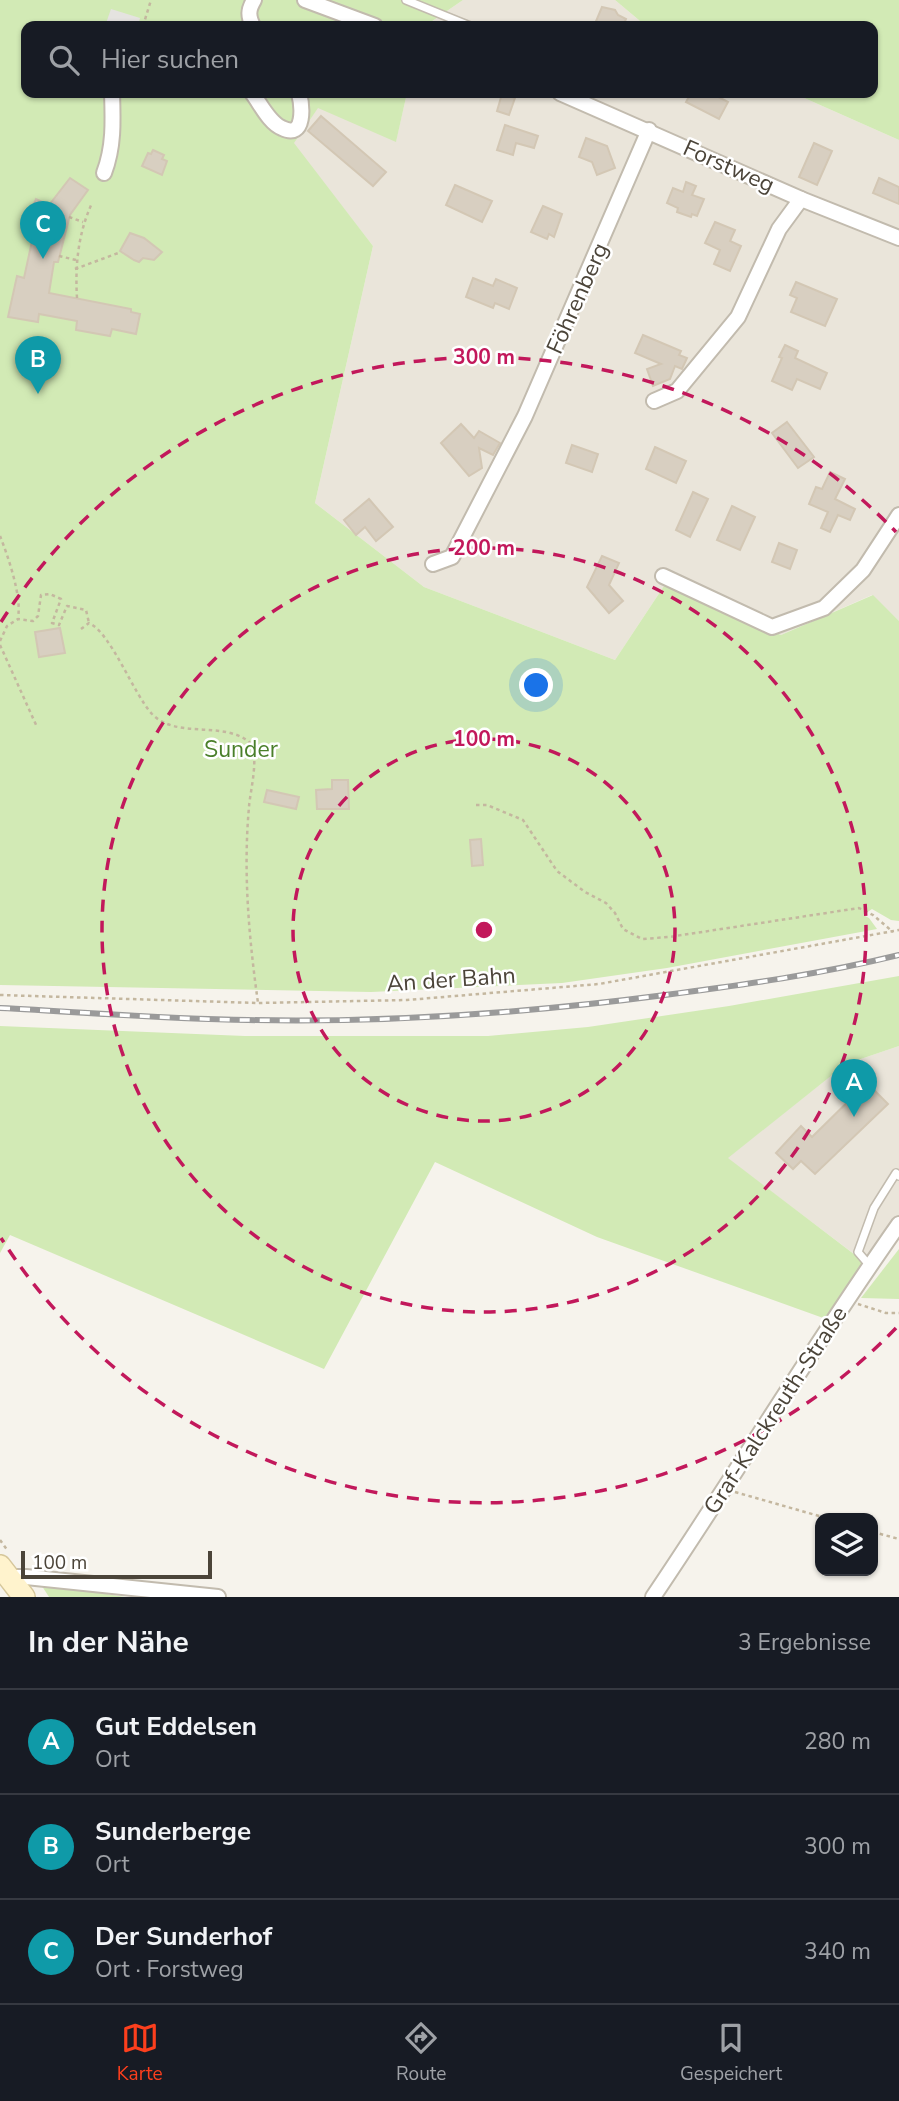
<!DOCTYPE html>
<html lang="de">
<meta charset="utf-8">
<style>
body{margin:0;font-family:"Nunito Sans",sans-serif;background:#242831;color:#f1f3f6}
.controls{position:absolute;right:21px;bottom:21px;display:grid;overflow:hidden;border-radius:14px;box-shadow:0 2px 5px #0004}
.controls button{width:63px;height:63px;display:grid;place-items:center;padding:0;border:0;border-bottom:2px solid #363941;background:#171b24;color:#f1f3f6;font:35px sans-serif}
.scale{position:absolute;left:21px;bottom:18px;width:191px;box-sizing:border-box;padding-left:7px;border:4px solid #4b4439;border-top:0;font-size:19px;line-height:24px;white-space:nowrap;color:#4b4439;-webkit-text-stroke:5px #fff;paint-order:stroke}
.you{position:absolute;left:537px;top:686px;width:24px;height:24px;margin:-18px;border:5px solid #fff;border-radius:50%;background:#1a73e8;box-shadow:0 0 0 10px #1a73e833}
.badge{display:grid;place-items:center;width:46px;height:46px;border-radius:50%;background:#fc3f1d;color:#fff;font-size:23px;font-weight:700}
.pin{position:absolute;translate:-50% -58px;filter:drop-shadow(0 2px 4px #0008)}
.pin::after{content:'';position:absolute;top:37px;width:24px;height:21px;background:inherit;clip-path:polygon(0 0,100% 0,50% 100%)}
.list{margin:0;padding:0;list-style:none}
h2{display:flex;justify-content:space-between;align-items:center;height:91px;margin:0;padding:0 28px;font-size:30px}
h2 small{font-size:23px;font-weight:400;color:#9ea1a6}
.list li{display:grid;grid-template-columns:46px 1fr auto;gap:21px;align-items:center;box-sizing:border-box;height:105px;padding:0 28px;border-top:2px solid #363941}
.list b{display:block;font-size:26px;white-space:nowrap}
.list p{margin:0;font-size:23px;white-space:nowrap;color:#9ea1a6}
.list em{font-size:23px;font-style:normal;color:#9ea1a6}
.icon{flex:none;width:38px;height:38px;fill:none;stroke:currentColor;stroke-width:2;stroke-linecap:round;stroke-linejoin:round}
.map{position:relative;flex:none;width:899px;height:1597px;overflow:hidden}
.search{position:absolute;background:#171b24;box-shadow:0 2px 5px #0004;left:21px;right:21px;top:21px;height:77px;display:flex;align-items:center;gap:18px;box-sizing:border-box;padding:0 24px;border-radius:14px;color:#9ea1a6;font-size:26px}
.sheet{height:406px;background:#171b24}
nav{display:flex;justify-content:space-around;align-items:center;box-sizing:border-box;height:98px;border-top:2px solid #363941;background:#171b24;font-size:19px;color:#9ea1a6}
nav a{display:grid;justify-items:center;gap:4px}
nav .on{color:#fc3f1d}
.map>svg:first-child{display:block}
.residential{fill:#eae5da}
.green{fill:#d2eab5}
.parking{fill:#e5e3e0}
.building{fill:#d8cfc1;stroke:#d3c7b4;stroke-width:2}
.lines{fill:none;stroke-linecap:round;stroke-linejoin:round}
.lane-casing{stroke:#c2bbae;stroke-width:10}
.street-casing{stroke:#c2bbae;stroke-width:18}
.secondary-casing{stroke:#d6c79b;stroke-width:24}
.path{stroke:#c4b79f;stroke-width:2.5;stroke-dasharray:3.5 3.5;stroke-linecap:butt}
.lane{stroke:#fff;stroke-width:7}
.street{stroke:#fff;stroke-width:14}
.secondary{stroke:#fff3cd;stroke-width:21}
.rail-casing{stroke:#9a9a9a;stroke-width:6}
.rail{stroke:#fff;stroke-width:3.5;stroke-dasharray:10;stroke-linecap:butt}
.ring{fill:none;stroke:#c2185b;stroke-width:3.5;stroke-dasharray:12 9}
.labels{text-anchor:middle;stroke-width:5;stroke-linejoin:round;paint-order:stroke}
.street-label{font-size:23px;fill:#4b4439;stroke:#fff}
.park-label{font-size:23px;fill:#4a7f2a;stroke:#fff}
.centre{fill:#c2185b;stroke:#fff;stroke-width:3.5}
.ring-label{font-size:21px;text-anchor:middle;font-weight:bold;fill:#c2185b;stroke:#fff;stroke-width:5;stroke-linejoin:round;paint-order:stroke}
</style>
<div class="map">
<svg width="899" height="1597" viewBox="0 0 899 1597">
<rect width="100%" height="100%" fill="#f6f3ec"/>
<g class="residential">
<path d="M463,0H615L646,26H425Z"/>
<path d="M407,93H793L899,140V621L872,595L781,635L664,586L615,660L424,587L315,503L373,246L293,143L318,107L396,141Z"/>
<path d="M899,1046V1224L870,1266L727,1158L846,1064Z"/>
</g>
<g class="green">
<path d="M0,0H463L425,26H26V93H407L396,142L318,108L294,143L373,246L315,503L424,587L615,660L664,586L781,635L873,595L899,621V921L891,920L872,909L863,915L869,918L877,929L667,968L562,983L371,992L0,985Z"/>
<path d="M615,0H899V140L793,93H873V26H646Z"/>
<path d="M899,976V1046L846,1064L728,1158L863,1261L826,1319L597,1237L435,1162L324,1369L10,1235L0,1253V1026L245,1036H488L588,1027L729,1006Z"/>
<path d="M899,1249V1299L861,1298Z"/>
<path d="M40,1583L125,1597H49Z"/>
</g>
<path class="parking" d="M111,9L140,18L138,26H105Z"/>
<g class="building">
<path d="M602,7L615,10L618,15L626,19L623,26H594Z"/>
<path d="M691,93H711L728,102L719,119L686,102Z"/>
<path d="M502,94L515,98L509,115L497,111Z"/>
<path d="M321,116L386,172L373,186L308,131Z"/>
<path d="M505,125L538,136L534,148L516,143L513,155L497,150Z"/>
<path d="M586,138L607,146L615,168L597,175L592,162L579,157Z"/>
<path d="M814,143L832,151L817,185L799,177Z"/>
<path d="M153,150L164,155L162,159L167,161L162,175L142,166L148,153L151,154Z"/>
<path d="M70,178L88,190L70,215L58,262H54L49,293L131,309V312L140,314L136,334L112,329L110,336L76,330L77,321L39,314L38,322L8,317L17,276L24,278L37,218L29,214L36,199L49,205Z"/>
<path d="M879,178L899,187V204L873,193Z"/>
<path d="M686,182L696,186L692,195L704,199L697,216L692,214L691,217L677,212L678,208L667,203L673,188L683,192Z"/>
<path d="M455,185L492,201L482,222L446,205Z"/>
<path d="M543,206L562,214L554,237L549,234L547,239L531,232Z"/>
<path d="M715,222L735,230L730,241L741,246L730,271L714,264L720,250L705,243Z"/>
<path d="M130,233L144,238L162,252L154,260L143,258L139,262L134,260L120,251Z"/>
<path d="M473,278L493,286L496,279L517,288L509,309L495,303L493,308L466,297Z"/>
<path d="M796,282L837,299L825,326L791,312L797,298L790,295Z"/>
<path d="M643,335L681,351L679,355L687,358L682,369L675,366L670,379L653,386L647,369L661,364L635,353Z"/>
<path d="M785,345L798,351L795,358L827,373L820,389L797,379L792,390L772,381L782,358L779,357Z"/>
<path d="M787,422L814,457L798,468L772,433Z"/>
<path d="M461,424L474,438L479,431L500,443L493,455L479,448L482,468L469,476L441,443Z"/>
<path d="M572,445L598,454L592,472L566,463Z"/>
<path d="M655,447L686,461L676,483L646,469Z"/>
<path d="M830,472L845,479L835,499L855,509L850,520L838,515L830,532L821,528L828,512L809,504L816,487L822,489Z"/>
<path d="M693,492L708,499L690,537L676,530Z"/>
<path d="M369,499L393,527L376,541L365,527L356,535L344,520Z"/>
<path d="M732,506L755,517L740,550L717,540Z"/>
<path d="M779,543L797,550L790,569L772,562Z"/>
<path d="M602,556L619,563L609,585L623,601L609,613L587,587Z"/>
<path d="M60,628L65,653L39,657L35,632Z"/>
<path d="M332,780H348L349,809H317L316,790L332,789Z"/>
<path d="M267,790L299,797L296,809L264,802Z"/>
<path d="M481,839L483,865L472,866L470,840Z"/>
<path d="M867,1083L888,1104L815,1174L801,1161L793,1169L776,1153L801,1126L812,1137Z"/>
</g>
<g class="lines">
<g class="lane-casing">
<g id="lane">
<path d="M406,0L470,26"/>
<path d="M870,1266L858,1252L874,1208L896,1173L899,1176"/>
</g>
</g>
<g class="street-casing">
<g id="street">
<path d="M305,0L375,26"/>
<path d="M253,26C248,16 248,10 254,0"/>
<path d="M252,93C260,103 269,123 282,128C306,140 302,105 299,93"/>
<path d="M560,93L801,199L899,238"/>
<path d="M104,173C114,147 113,121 112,93"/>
<path d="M654,401L677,391L738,317L779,229L801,199"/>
<path d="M433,564L452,557L525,416L649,130"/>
<path d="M663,576L772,627L824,608L863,570L899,515"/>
<path d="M4,1577H26L218,1597"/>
<path d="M653,1597C736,1474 813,1346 899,1224"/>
</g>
</g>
<g class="secondary-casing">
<path id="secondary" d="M0,1566L24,1597"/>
</g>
<g class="path">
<path d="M388,23L395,26"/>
<path d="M143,26L151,0"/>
<path d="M69,217L83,222"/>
<path d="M59,256L76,260"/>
<path d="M75,269L121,252"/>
<path d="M77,298C75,265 78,234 92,203"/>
<path d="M0,536C8,556 22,597 18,617"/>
<path d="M81,629L89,623C111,633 133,693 152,714C176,739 221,721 248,741C261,751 250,791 249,807C243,873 249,938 258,1003"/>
<path d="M0,641L7,626L18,619L33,621L38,616L41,595L50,594L61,599L52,623L59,625L67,606L86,610L89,623"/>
<path d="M0,645L37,727"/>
<path d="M476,805H487L523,820L557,871L585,892L606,903L615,913L623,929L642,939L669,937L859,908L873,915L893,932"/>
<path d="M0,995L258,1003L407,1000L599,984L899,930"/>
<path d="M858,1304L886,1313H899"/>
<path d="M735,1492L826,1518"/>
<path d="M873,1532L899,1539"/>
<path d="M0,1540L8,1551"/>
</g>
<use href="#lane" class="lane"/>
<use href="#street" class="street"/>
<use href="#secondary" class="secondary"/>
<g class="rail-casing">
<path id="rail" d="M0,1008C83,1012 165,1019 248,1020C388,1023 527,1013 665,995C743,985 822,974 899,955"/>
</g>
<use href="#rail" class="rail"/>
</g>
<g class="ring">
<circle cx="484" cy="930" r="191"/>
<circle cx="484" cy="930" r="382"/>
<path d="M896 1328A573 573 0 0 1 1 1238M1 622A573 573 0 0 1 896 532"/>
</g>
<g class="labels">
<g class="street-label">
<text transform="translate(729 166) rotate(24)" y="8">Forstweg</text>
<text transform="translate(577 298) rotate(-66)" y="8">Föhrenberg</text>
<text transform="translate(451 979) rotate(-4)" y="8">An der Bahn</text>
<text transform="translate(775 1410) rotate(-57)" y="8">Graf-Kalckreuth-Straße</text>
</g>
<g class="park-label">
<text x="241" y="757">Sunder</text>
</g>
</g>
<circle cx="484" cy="930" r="10" class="centre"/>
<g class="ring-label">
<text x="484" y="364">300 m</text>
<text x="484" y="555">200 m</text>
<text x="484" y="746">100 m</text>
</g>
</svg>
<div class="controls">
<button><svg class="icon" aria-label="layers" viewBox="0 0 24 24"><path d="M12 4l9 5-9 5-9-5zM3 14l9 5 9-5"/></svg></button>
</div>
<div class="scale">100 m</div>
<div class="you"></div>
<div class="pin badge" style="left:854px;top:1117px;background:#0f9aa8">A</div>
<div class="pin badge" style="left:38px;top:394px;background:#0f9aa8">B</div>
<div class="pin badge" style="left:43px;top:259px;background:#0f9aa8">C</div>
<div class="search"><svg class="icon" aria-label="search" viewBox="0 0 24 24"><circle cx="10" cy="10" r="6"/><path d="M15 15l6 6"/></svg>Hier suchen</div>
</div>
<section class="sheet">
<h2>In der Nähe<small>3 Ergebnisse</small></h2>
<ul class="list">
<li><span class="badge" style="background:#0f9aa8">A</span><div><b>Gut Eddelsen</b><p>Ort</p></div><em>280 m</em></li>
<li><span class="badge" style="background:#0f9aa8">B</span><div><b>Sunderberge</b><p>Ort</p></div><em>300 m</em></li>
<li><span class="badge" style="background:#0f9aa8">C</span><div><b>Der Sunderhof</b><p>Ort · Forstweg</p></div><em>340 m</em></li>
</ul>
</section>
<nav>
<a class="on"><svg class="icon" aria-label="map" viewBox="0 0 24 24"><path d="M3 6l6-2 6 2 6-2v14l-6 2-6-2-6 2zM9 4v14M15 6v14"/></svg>Karte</a>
<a><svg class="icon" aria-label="directions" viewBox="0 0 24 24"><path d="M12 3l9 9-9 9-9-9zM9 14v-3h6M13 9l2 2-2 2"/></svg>Route</a>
<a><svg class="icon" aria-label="saved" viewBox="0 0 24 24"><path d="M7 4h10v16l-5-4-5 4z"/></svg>Gespeichert</a>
</nav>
